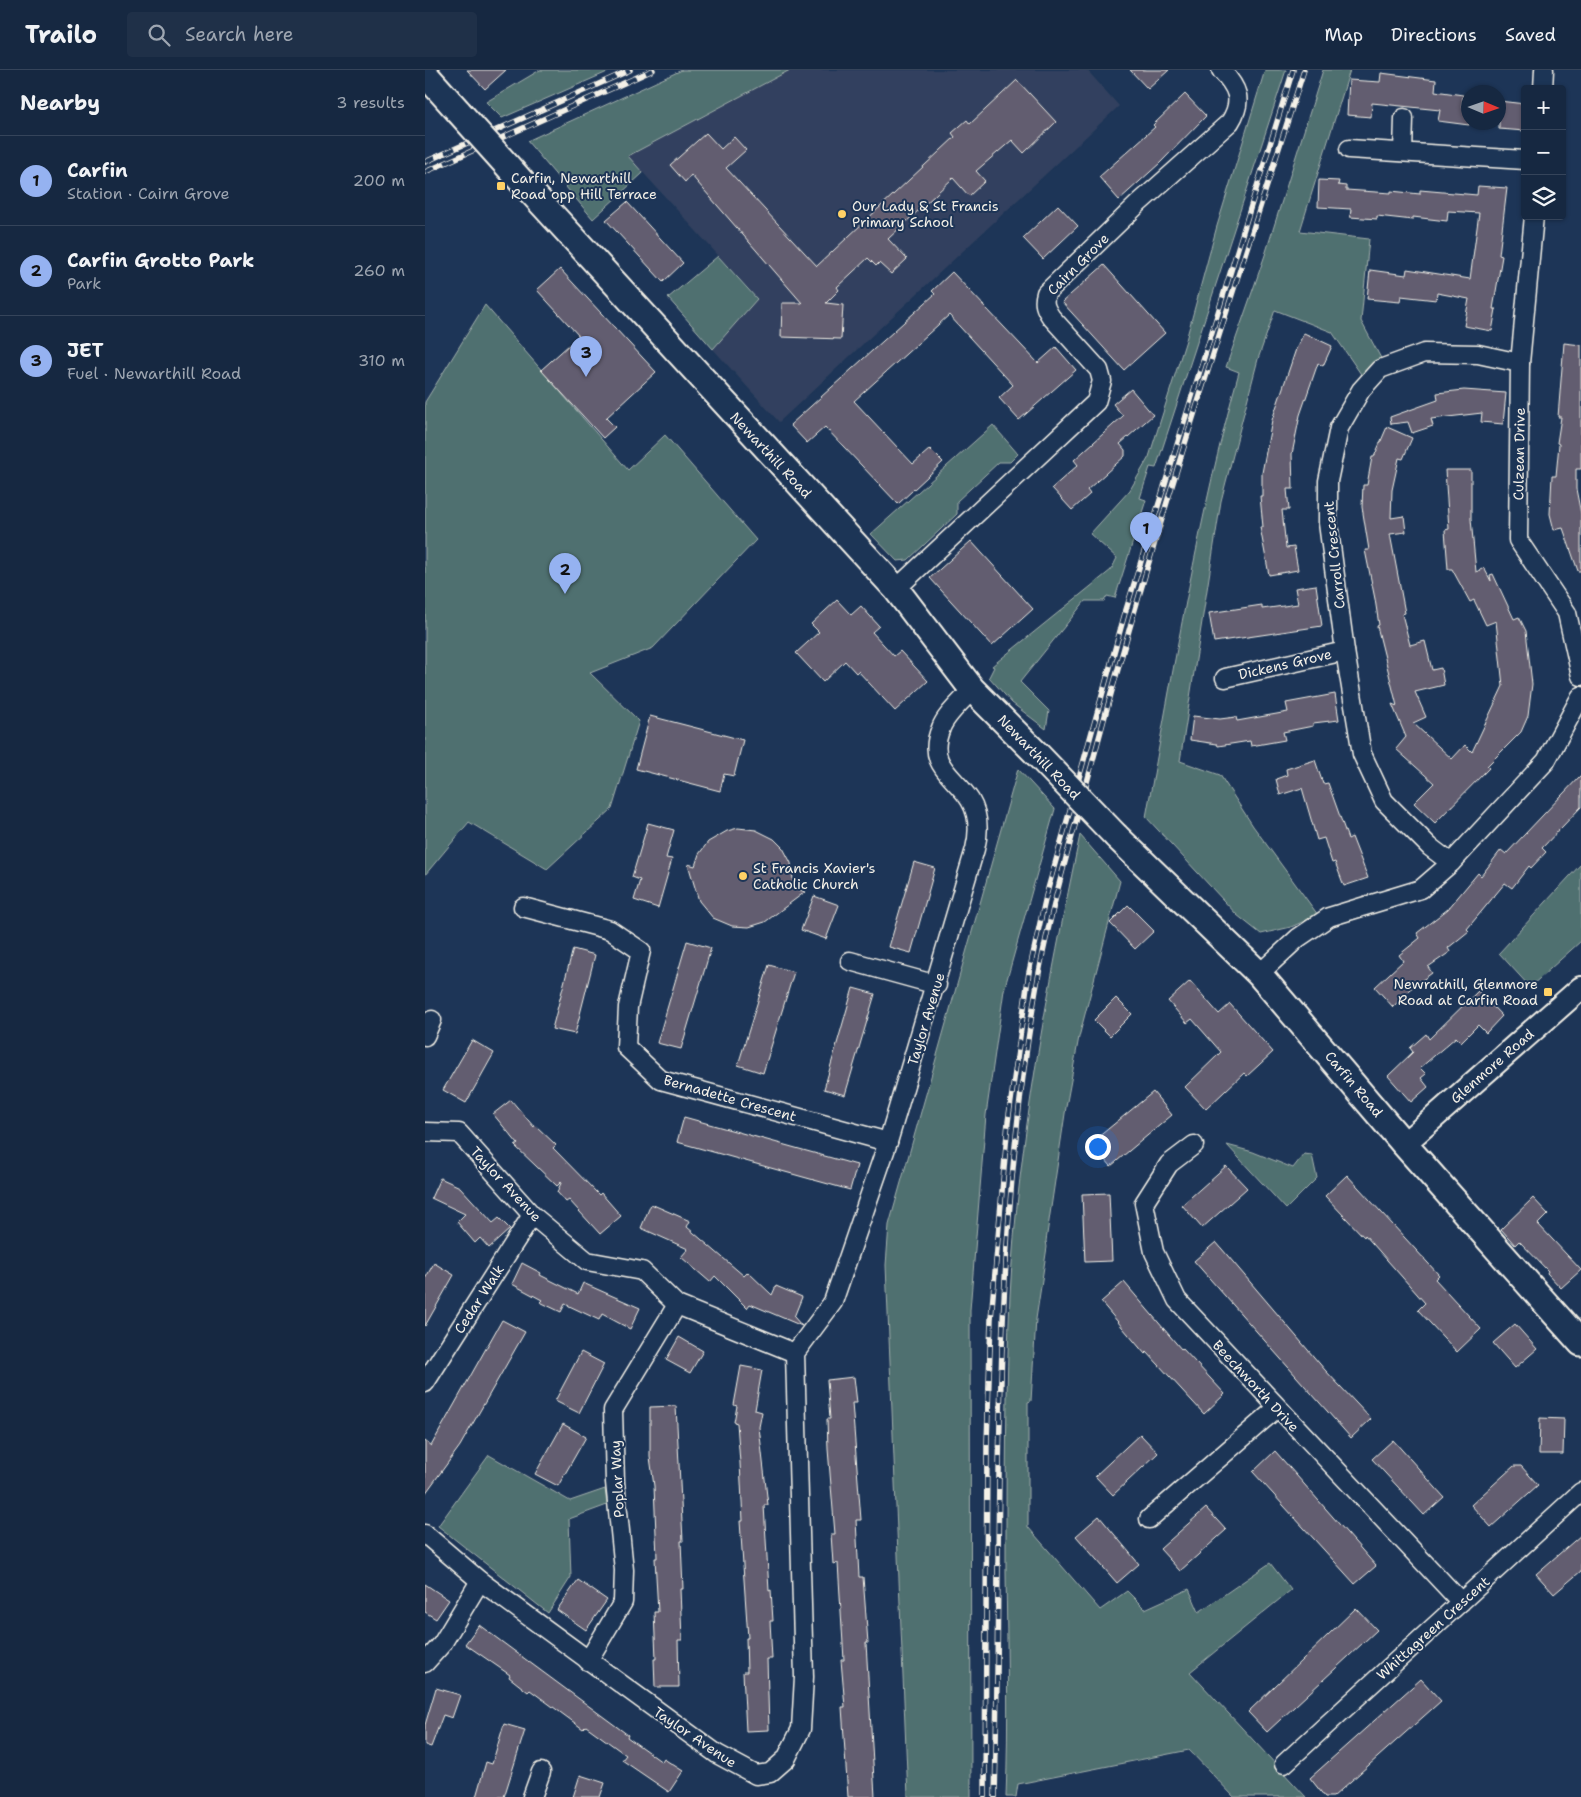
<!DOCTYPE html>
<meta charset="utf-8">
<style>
body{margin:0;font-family:"Shantell Sans",sans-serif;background:#1f3048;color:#f1f3f6}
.controls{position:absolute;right:15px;top:15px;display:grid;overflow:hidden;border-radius:5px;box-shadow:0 1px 4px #0004}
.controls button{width:45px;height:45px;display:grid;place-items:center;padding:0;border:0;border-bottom:1px solid #35445a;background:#162841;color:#f1f3f6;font:25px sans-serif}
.compass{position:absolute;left:1036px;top:15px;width:45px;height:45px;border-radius:50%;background:#162841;box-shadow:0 1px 4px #0004;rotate:92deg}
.you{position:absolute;left:672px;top:1076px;width:18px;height:18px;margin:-12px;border:4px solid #fff;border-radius:50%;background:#1a73e8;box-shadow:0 0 0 8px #1a73e833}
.badge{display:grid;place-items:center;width:32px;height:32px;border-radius:50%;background:#95b2f1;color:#111;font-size:16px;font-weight:700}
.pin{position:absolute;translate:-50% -41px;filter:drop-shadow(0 1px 2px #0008)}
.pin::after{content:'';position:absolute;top:26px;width:18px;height:15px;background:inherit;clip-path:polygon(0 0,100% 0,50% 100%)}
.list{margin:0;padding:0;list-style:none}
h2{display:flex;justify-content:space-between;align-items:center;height:65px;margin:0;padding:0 20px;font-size:21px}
h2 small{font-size:16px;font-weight:400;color:#9ea6b1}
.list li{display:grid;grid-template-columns:32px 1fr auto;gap:15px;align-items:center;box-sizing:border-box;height:90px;padding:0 20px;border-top:1px solid #35445a}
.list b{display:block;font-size:19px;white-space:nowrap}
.list p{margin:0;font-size:16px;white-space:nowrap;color:#9ea6b1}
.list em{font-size:16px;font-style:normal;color:#9ea6b1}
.icon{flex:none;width:28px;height:28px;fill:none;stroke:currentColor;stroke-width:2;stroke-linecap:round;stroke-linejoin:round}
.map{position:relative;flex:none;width:1156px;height:1727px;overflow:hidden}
header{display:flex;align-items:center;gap:30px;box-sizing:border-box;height:70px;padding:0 25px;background:#162841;border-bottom:1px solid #35445a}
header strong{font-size:24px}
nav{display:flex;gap:28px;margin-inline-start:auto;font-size:18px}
.search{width:350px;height:45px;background:#1f3048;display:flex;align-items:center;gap:12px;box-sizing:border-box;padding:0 18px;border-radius:5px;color:#9ea6b1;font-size:19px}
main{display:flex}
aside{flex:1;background:#162841}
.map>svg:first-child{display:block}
.built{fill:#32415e}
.green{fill:#507070;stroke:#a2b0ac}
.building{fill:#625d70;stroke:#f4f1e8}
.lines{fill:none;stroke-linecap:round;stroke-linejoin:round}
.minor-casing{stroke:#f4f1e8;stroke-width:21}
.tertiary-casing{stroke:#f4f1e8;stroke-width:26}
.secondary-casing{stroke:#f4f1e8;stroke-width:29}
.minor{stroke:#1d3557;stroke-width:18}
.tertiary{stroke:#1d3557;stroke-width:22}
.secondary{stroke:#1d3557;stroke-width:25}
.rail-casing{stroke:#f4f1e8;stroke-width:5.5}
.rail{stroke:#1d3557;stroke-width:4;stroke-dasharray:11;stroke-linecap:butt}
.secondary-bridge-casing{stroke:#f4f1e8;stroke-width:29;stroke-linecap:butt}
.secondary-bridge{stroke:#1d3557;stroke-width:25}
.poi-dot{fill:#ffd166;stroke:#1d3557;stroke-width:2}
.labels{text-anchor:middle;stroke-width:4;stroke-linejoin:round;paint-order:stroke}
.poi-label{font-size:14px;fill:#f4f1e8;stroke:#1d3557;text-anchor:start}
.street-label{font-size:14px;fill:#f4f1e8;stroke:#1d3557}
</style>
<header>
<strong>Trailo</strong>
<div class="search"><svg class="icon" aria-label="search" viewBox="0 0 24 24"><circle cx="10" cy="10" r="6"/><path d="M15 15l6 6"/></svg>Search here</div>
<nav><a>Map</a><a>Directions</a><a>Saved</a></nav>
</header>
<main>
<aside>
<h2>Nearby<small>3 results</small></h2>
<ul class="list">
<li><span class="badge">1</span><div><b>Carfin</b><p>Station · Cairn Grove</p></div><em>200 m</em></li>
<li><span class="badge">2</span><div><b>Carfin Grotto Park</b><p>Park</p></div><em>260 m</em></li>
<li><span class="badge">3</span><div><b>JET</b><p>Fuel · Newarthill Road</p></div><em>310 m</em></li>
</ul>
</aside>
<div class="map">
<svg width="1156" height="1727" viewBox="0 0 1156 1727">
<rect width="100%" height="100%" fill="#1d3557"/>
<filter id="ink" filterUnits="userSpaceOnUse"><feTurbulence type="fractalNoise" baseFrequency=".02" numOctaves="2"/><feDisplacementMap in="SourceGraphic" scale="10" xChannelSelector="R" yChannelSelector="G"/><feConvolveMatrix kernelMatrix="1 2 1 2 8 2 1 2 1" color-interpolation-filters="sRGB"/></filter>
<g filter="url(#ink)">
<path class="built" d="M365,0H662L694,36L354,352L288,279L332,228L203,86Z"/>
<g class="green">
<path d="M115,0H187L77,48L61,32Z"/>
<path d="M257,0H365L203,86L218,103L168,149L102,71Z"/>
<path d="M840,0H861L731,398L725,397L715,428L721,430L690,528L682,526L679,531H660L595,612L624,641L621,659L587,633L564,607L569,597L567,596L686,500L692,488L665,464L705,420L724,387L761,270L792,156Z"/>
<path d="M898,0H925L875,161L944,169L936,251L959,294L940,310L907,262L850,240L833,289L796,431L755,691L795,705L828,756L893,845L866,857L836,864L812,845L721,747C749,598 773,448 814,302L801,297L840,185Z"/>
<path d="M293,186L332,229L288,279L243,228Z"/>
<path d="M60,235L203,400L240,365L331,470L228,578L165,603L214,651L187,739L122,799L44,752L0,805V332Z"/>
<path d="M568,355L593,384L585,392H574L532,431V444L483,490L472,491L446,464Z"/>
<path d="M593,699L630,739L579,920L561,1045L545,1240L546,1727H483L461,1195L464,1155Z"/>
<path d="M655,765L695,811L654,967L641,1037L621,1171L622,1177L611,1249L606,1331L603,1332V1457L675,1540L702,1521L720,1539L764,1519L774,1542L845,1493L866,1520L765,1602L881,1727H809L764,1680L593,1714L591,1727H581C584,1652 582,1578 581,1503C581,1411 581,1318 585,1226C593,1070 623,918 655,765Z"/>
<path d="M1156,794V871L1105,917L1074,883Z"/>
<path d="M802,1075L828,1082L868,1098L879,1084L887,1085L892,1108L861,1139Z"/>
<path d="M64,1385L145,1431L180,1419L182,1435L144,1449L146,1507L123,1543L13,1456Z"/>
</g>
<g class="building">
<path d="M42,0H81L60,19Z"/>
<path d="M705,0H744L723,19Z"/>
<path d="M956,3L1011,10L1010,21L1038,25L1037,36L1044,37V55L1013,51L1015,40L947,33L946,47L922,45L924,10L955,12Z"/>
<path d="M592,10L631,52L599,83L587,70L551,101L560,111L544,126L528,108L463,169L482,189L466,204L454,193L451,196L443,188L412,217L414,220L401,233L418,235L416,269L356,267L357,233H377L266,105L260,112L245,95L281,63L296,79L309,67L321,80L301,98L392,196L530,67L527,63L542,50L545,54Z"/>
<path d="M760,24L781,46L735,93L694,130L674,107L730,57L728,55Z"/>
<path d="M1074,31L1100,34V61L1074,59Z"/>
<path d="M894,110L914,111L913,115L921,116V120L966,123V121L995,124V120L1052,125L1053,116L1082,118L1074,185L1077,186L1068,239H1071L1067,261L1039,256L1044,229L1012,223L1011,230L976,226L975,232L942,229L945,200L981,205L982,199L1045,209L1054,143L1023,141L1022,151L988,147V150L952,146V149L925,147L926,139L893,137Z"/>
<path d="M202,132L258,193L238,212L181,150Z"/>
<path d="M633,135L653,156L618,189L598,168Z"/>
<path d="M679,195L740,263L699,300L637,232Z"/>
<path d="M135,199L231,302L181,348L190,357L178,368L116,300L154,266L112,220Z"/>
<path d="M527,202L613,293L631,277L651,300L594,350L574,328L588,315L524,245L429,331L488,394L505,379L518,392L473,434L400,357L382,373L365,355L510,224L507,221Z"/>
<path d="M879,263L907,276L898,296L893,293L875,345L867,384L868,419H862L864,440H857L861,478L869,477L873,500L844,505L835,457H838L835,426H837V403L847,350L871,279Z"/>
<path d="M1139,273L1156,275V399H1151V419L1156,444V501H1153L1138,458L1129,460L1125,444L1127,406H1131L1134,374L1132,373L1136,347H1133Z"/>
<path d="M706,319L728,345L695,374L700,380V386L662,420L665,424L647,440L627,418L653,395L649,390L698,346L688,334Z"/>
<path d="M1039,320L1081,323L1078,354L1056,352L1057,343L1006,349L1008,356L987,363L983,352L966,354L965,347L1013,330L1012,323Z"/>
<path d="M962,357L987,368L978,389L974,388L967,420L966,448L979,446L981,462L965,464L980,543L977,544L985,575L1000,571L1007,600L1016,598L1019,615L990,622L1001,647L988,653L1027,689L1040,675L1047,682L1078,616L1071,551L1061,555L1049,530L1045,532L1027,499H1023L1020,460L1024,459L1020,400H1046V449L1051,502L1059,498L1066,511L1065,505L1068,504L1089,549L1094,547L1101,561L1107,614L1103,646L1096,662L1062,696L1064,698L1010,753L989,733L1009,713L971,679L981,667L967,634L972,636L952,556L954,555L950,529L940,480H944L937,437L938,415H942L947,387H949Z"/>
<path d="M546,471L608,539L567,576L505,508Z"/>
<path d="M891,515L897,556L789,572L784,543L837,535V539L873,534L870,518Z"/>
<path d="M412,530L426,545L436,536L454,556L447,562L469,586L475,581L503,611L470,641L433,601L431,603L420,591L398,612L371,583L394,562L386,554Z"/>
<path d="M910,624L914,650L888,653V656L858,662L860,670L826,676L825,671L793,676L792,674L765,670L768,646L795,649L811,647L812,651L863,642L861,633Z"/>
<path d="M225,646L318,670L309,706L299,704L295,721L211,699Z"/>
<path d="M890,690L898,714L903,713L923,769L927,767L943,808L919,816L910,792L907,793L899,768L892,770L877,718L855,725L851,709L862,705L861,699Z"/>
<path d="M1156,705V737L1117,778L1121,782L1106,798L1104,796L1087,818L1080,813L1042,859L1044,861L1023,878L1025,882L1003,897L1007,903L985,919L968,937L950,917L978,891L974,885L995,868L992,863L1023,839L1053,803L1056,806L1076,780L1081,784Z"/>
<path d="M223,753L249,760L241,788L247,789L233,838L209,830L215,810L207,807Z"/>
<path d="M313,758L331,760L349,769L358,778L366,793L369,818L380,822L340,852L324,857L307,856L288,848L274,831L263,794L270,796L274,784L283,772L302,761Z"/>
<path d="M489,792L510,798L486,883L464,877Z"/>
<path d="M389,826L414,835L401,869L376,860Z"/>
<path d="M703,835L729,861L710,879L685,853Z"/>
<path d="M262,871L286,878L256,979L232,973Z"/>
<path d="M148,879L170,885L150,964L127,959Z"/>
<path d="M344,895L369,902L338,1003L313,995Z"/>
<path d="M765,911L794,944L805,934L848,982L822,1006L819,1003L781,1039L760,1017L796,982L767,949L762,953L743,931Z"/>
<path d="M428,918L450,924L420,1025L399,1019Z"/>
<path d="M1053,921L1077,946L1061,963L1053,955L1036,972L1031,967L995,998L1001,1004L996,1008L1003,1017L986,1032L963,1006L988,982L985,978L1001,964L1004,969Z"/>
<path d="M691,928L707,944L685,966L669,950Z"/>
<path d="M47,970L69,983L41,1033L18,1020Z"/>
<path d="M728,1022L747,1045L686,1096L666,1073Z"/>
<path d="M86,1030L109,1057L110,1055L131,1075L128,1078L174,1125L176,1123L196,1146L175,1164L144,1130L141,1132L132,1122L137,1111L132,1116L90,1076L93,1074L68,1044Z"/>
<path d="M259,1047L432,1095L425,1120L252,1072Z"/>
<path d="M801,1096L822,1118L777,1158L757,1135Z"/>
<path d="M922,1105L1014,1205L1010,1209L1056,1259L1032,1282L993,1240L1000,1233L940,1165L939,1167L900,1126Z"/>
<path d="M15,1108L35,1117L68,1153L74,1148L85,1159L64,1178L55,1168L50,1173L32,1152L40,1144L6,1128Z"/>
<path d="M684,1123L687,1191L660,1192L657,1124Z"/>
<path d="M1108,1128L1123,1144L1113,1154L1156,1200L1136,1218L1122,1203L1123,1201L1094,1171L1090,1175L1076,1159Z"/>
<path d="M226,1134L265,1151L262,1157L319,1206L323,1202L347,1225L351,1216L377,1227L369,1247L377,1256L325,1234L322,1238L290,1206L285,1212L256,1187L263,1179L216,1158Z"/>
<path d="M791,1172L900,1300L946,1349L926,1368L769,1191Z"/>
<path d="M9,1193L29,1205L0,1256V1209Z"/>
<path d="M97,1193L116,1203L115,1205L153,1224L158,1213L215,1238L205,1259L177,1244L174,1250L140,1234L136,1242L115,1232L117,1230L87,1214Z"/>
<path d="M699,1212L756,1279L757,1278L800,1324L779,1344L722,1282L720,1284L676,1232Z"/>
<path d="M77,1250L100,1262L35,1376L0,1424V1371L6,1376Z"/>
<path d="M1090,1254L1112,1279L1090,1298L1068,1273Z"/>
<path d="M254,1267L278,1281L265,1303L241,1290Z"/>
<path d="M156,1282L179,1294L154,1343L130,1331Z"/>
<path d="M316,1296L337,1300L330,1340L337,1342L334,1357L343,1435H339L344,1521L346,1520L348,1551H345L347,1589H342L344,1660L321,1661L318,1602H322L321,1568H323L315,1451H318L315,1393L312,1353L309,1352L312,1336L309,1335Z"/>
<path d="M429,1307L432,1333H427L436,1450H431L434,1507H438L443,1573H441L450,1727H423L417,1637H420L416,1590H419L413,1493L408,1494L406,1464H410L403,1379L402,1349H405L402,1310Z"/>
<path d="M251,1336L258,1471H256L258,1519H255L257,1570H253L254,1617H230L229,1589H231L229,1542H233L230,1488H232L229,1416L225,1387V1337Z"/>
<path d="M1115,1348L1139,1349L1138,1384H1114Z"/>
<path d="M138,1354L161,1367L133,1416L110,1404Z"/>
<path d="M715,1364L733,1383L688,1425L670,1406Z"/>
<path d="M968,1370L1019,1427L999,1445L947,1389Z"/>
<path d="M850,1381L951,1496L930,1514L828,1402Z"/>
<path d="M1089,1396H1096L1113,1415L1066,1457L1046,1435Z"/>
<path d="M781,1438L801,1460L755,1501L735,1479Z"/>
<path d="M674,1446L714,1494L692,1513L651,1466Z"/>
<path d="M1156,1465V1501L1129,1524L1111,1504Z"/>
<path d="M153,1510L182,1530L161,1560L132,1540Z"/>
<path d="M0,1514L24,1530L11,1549L0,1542Z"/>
<path d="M931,1538L952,1560L842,1662L823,1642Z"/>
<path d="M54,1555L203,1665L202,1667L237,1692L239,1689L258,1701L244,1722L197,1690L201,1685L161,1656L158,1659L105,1620L103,1622L84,1607L85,1605L40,1574Z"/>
<path d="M996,1609L1016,1631L908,1727H900L885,1708Z"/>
<path d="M11,1618L35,1625L27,1648L18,1645L6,1677L0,1675V1655Z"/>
<path d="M79,1654L100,1660L79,1727H51L61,1692L67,1694Z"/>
<path d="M155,1705L180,1713L175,1727H148Z"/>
</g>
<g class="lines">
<g class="minor-casing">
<g id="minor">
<path d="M1118,19L1119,0"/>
<path d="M924,79L1100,90"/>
<path d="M978,82L979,48"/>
<path d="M1109,146L1095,293L1093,470L1142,543L1156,606"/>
<path d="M471,519L671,332L677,311L674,300L626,247C620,238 618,233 621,223L714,133L805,52C819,30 812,17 796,0"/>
<path d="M800,608L920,581"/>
<path d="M1026,793L1005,777L959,731L937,684L920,581L903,453V411L914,358L936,320L955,299L999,283L1053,284L1095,293"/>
<path d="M98,837L185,860L216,881L203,937L201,977L236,1010L463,1072"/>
<path d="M425,891L512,915"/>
<path d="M834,904L873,868L904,847L996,819L1026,793L1121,691L1156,626"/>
<path d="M0,966L7,950"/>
<path d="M0,1062L34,1063L107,1145L162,1191L217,1201L252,1235L370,1283"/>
<path d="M769,1075L744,1094L719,1133L729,1182L752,1230L1036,1532"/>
<path d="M0,1313L107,1145"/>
<path d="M724,1449L852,1338"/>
<path d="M0,1464L55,1511L292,1684L331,1705L345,1703L361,1689L376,1659L379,1607L370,1283L408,1232L463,1072L550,779C554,763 554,745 545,730C530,706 500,695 516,658C521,644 538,631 547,619"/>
<path d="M163,1591L198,1532L199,1500L190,1412L188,1340L252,1235"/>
<path d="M0,1593L17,1574L55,1511"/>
<path d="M859,1694L1156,1422"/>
<path d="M107,1727L116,1702"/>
</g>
</g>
<g class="tertiary-casing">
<path id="tertiary" d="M979,1074L1156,918"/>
</g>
<g class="secondary-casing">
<g id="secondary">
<path d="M0,4L34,42"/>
<path d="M97,112L471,519L547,619L611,683"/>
<path d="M691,766L834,904L979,1074L1156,1273"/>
</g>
</g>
<use href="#minor" class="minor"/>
<use href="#tertiary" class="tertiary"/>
<use href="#secondary" class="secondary"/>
<g class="rail-casing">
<g id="rail">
<path d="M0,92L205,0"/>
<path d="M0,102L228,0"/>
<path d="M560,1727L562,1373L566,1249L583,1052L604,902L621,826L700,543L868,0"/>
<path d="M570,1727C577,1452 564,1175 614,903C628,828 651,754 671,679C732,451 807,226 879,0"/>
</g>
</g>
<use href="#rail" class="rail"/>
<g class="secondary-bridge-casing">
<g id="secondary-bridge">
<path d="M34,42L97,112"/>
<path d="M611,683L691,766"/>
</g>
</g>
<use href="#secondary-bridge" class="secondary-bridge"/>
</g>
</g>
<g class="poi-dot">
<rect x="71" y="111" width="10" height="10" rx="2.5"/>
<circle cx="417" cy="144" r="5"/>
<circle cx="318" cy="806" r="5"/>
<rect x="1118" y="917" width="10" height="10" rx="2.5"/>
</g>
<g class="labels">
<g class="poi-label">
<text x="86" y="113">Carfin, Newarthill<tspan x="86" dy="16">Road opp Hill Terrace</tspan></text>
<text x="427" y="141">Our Lady &amp; St Francis<tspan x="427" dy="16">Primary School</tspan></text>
<text x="328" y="803">St Francis Xavier's<tspan x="328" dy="16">Catholic Church</tspan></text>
<text x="1113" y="919" text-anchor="end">Newrathill, Glenmore<tspan x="1113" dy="16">Road at Carfin Road</tspan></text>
</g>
<g class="street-label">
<text transform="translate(653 194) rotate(-45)" y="5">Cairn Grove</text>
<text transform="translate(1094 384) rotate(-89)" y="5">Culzean Drive</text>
<text transform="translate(346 385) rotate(47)" y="5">Newarthill Road</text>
<text transform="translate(909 485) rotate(-96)" y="5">Carroll Crescent</text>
<text transform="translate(860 594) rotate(-13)" y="5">Dickens Grove</text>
<text transform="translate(614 687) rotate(46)" y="5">Newarthill Road</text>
<text transform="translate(501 949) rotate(-73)" y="5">Taylor Avenue</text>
<text transform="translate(1067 996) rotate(-41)" y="5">Glenmore Road</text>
<text transform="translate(929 1014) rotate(50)" y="5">Carfin Road</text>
<text transform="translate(305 1028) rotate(16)" y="5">Bernadette Crescent</text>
<text transform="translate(81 1114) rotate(47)" y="5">Taylor Avenue</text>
<text transform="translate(54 1229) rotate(-57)" y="5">Cedar Walk</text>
<text transform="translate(831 1316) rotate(47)" y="5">Beechworth Drive</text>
<text transform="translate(192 1409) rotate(-93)" y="5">Poplar Way</text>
<text transform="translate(1008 1558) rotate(-42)" y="5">Whittagreen Crescent</text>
<text transform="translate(270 1667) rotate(34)" y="5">Taylor Avenue</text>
</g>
</g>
</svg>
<div class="controls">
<button>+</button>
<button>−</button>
<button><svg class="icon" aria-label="layers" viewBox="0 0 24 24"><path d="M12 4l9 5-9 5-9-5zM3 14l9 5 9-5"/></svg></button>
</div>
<svg class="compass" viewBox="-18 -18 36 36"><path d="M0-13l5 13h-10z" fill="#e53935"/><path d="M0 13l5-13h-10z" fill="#9ea6b1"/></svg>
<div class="you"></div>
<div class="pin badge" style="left:721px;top:483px">1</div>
<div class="pin badge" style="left:140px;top:524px">2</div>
<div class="pin badge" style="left:161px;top:307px">3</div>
</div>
</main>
